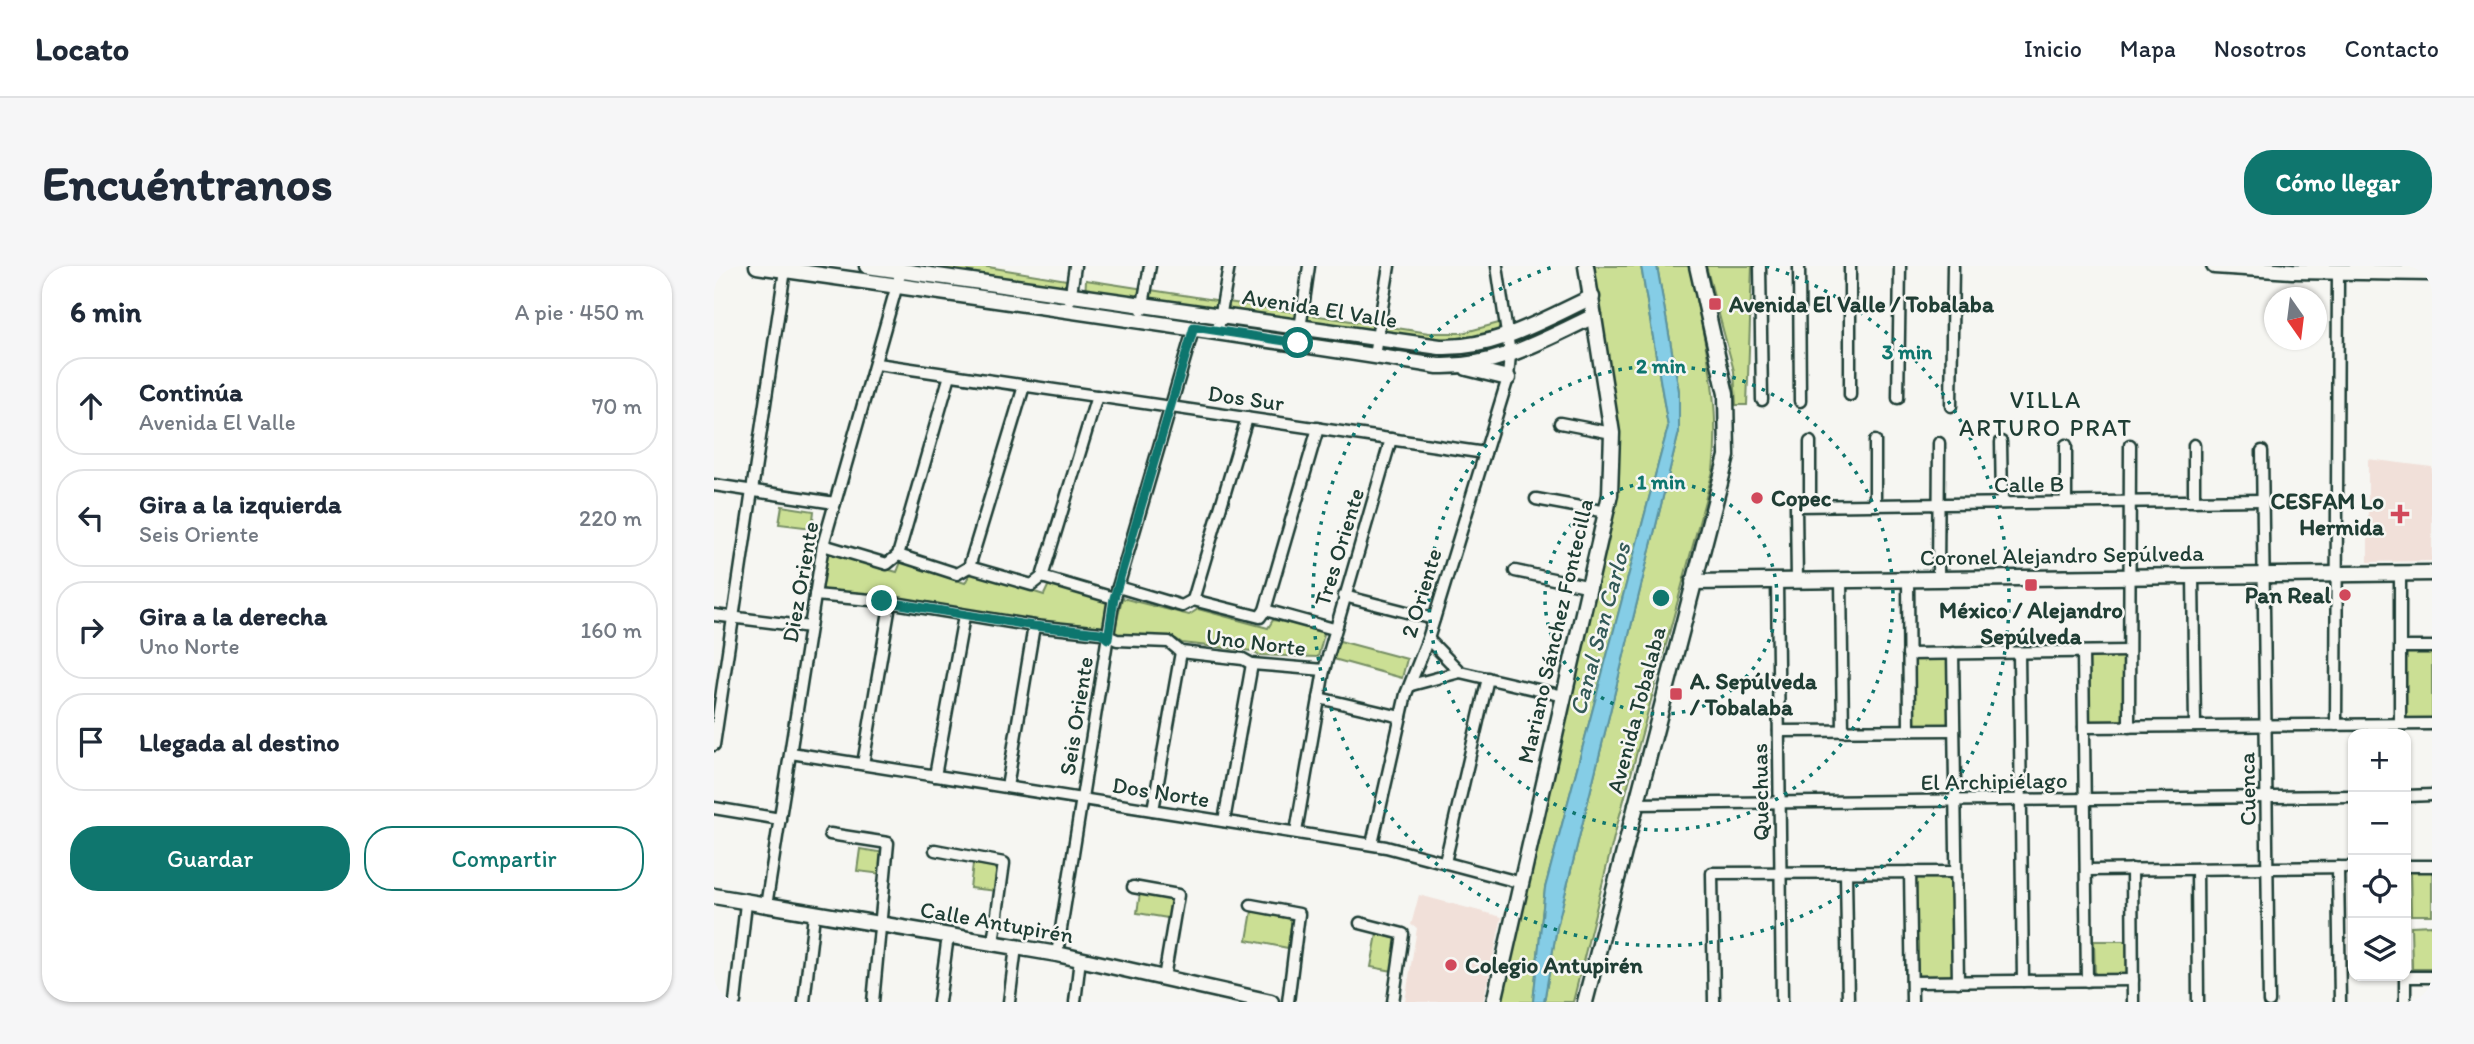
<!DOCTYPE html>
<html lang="es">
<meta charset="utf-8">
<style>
body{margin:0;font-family:Itim,sans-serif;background:#f6f6f7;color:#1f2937}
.controls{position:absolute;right:21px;bottom:21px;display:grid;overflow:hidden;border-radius:14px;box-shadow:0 2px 5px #0004}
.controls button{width:63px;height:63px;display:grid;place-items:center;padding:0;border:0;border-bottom:2px solid #e0e1e3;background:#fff;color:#1f2937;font:35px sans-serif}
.compass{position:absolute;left:1550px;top:21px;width:63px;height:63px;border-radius:50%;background:#fff;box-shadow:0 2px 5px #0004;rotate:166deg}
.stop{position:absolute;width:21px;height:21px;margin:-16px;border:5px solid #0f766e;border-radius:50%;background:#fff}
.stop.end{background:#0f766e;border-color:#fff;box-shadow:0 2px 7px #0008}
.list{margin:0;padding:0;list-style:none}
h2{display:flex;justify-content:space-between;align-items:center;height:91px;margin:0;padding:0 28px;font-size:30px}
h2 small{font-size:23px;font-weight:400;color:#747a83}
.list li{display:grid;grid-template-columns:46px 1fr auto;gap:21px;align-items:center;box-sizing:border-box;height:98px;margin:0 14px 14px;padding:0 14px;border:2px solid #e0e1e3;border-radius:28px}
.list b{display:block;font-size:26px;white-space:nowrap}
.list p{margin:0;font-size:23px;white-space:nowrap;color:#747a83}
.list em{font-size:23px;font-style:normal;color:#747a83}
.actions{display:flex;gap:14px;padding:21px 28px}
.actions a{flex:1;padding:16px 0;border:2px solid #0f766e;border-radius:28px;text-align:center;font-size:24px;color:#0f766e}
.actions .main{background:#0f766e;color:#fff}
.icon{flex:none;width:38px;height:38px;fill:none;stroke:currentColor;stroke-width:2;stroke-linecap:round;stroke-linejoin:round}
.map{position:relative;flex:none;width:1718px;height:736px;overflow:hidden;border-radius:28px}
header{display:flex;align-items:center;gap:42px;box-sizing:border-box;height:98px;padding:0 35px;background:#fff;border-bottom:2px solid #e0e1e3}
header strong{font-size:33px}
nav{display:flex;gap:38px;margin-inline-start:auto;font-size:24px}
.intro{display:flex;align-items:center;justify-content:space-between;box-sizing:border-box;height:168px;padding:0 42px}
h1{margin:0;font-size:49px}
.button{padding:18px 32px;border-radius:28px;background:#0f766e;color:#fff;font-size:24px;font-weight:700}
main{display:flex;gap:42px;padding:0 42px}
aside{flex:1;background:#fff;border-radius:28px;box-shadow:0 2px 5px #0004}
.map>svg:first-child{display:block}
.built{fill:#f1e0d9}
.green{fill:#cbdf94;stroke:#758e64;stroke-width:2}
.water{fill:#85cde6;stroke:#5c939f;stroke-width:2}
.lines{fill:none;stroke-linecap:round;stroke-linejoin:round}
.street-casing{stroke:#1f3d34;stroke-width:15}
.secondary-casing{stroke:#1f3d34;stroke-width:19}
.street{stroke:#f6f6f2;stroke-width:10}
.secondary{stroke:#f6f6f2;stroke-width:14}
.route{stroke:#0f766e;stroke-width:9}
.ring{fill:none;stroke:#0f766e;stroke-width:3.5;stroke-dasharray:3.5 7}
.poi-dot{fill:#d1495b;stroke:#f6f6f2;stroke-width:2.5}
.labels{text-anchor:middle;stroke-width:5;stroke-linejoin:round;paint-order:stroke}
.poi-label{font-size:23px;font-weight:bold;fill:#1f3d34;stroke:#f6f6f2;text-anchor:start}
.street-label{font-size:23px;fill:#1f3d34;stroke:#f6f6f2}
.neighbourhood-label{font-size:24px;letter-spacing:2px;fill:#1f3d34;stroke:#f6f6f2}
.water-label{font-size:24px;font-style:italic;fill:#335a58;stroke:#f6f6f2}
.centre{fill:#0f766e;stroke:#f6f6f2;stroke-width:3.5}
.ring-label{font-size:21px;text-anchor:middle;font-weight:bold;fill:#0f766e;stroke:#f6f6f2;stroke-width:5;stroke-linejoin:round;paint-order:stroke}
</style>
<header>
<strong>Locato</strong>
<nav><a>Inicio</a><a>Mapa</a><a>Nosotros</a><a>Contacto</a></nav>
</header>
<div class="intro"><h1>Encuéntranos</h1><a class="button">Cómo llegar</a></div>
<main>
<aside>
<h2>6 min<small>A pie · 450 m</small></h2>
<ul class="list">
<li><svg class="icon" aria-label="ahead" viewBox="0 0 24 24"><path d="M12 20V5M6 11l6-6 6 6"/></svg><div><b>Continúa</b><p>Avenida El Valle</p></div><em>70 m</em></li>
<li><svg class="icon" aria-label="left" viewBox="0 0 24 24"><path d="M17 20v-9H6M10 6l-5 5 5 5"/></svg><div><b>Gira a la izquierda</b><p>Seis Oriente</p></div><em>220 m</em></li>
<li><svg class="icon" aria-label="right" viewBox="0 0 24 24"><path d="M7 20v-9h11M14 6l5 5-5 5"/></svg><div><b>Gira a la derecha</b><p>Uno Norte</p></div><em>160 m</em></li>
<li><svg class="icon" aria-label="arrive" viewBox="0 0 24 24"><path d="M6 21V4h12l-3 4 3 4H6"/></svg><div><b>Llegada al destino</b></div></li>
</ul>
<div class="actions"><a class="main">Guardar</a><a>Compartir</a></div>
</aside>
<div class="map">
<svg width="1718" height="736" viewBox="0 0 1718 736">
<rect width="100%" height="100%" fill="#f6f6f2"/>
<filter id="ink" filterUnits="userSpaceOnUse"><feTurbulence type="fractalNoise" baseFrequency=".0143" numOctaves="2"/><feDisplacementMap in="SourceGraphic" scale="14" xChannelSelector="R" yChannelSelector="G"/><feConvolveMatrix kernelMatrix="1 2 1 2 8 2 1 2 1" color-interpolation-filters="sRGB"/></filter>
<g filter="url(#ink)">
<g class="built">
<path d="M1654,193L1718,201V295L1654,296Z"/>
<path d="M705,629L788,651L769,736H691L703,662L697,659Z"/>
</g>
<g class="green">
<path d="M153,0H268L359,15L357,29Z"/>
<path d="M874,0H927L954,161L831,622L819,736H788L811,622L896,260L905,180Z"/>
<path d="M943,0H975C989,68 1008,135 999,205L901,567L859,736H830L843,661L965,166V125Z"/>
<path d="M992,0H1038L1033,139H1022L1020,105Z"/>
<path d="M372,14L715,67H748L792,55L794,70L750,82L371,30Z"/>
<path d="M68,240L100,245L98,262L65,258Z"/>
<path d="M114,287L183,306L187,296L251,317L257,306L330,329L336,316L394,333L388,365L106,323Z"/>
<path d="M408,332L475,349L484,343L554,362L559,354L611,364L604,391L544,389L538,385L468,377L462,373L400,368Z"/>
<path d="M622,374L693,393L688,412L616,392Z"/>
<path d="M1690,384L1718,385V455L1688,456Z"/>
<path d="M1413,390V458L1373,459L1372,391Z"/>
<path d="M1237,392L1238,459L1198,460L1196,393Z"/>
<path d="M146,583L171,587L168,608L143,605Z"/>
<path d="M259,598L286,601L283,625L256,622Z"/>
<path d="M1718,605V649H1697L1696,606Z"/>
<path d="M1238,609L1239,712H1203L1201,612Z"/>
<path d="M426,627L458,631L454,652L423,647Z"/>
<path d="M538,645L578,653L574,682L533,674Z"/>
<path d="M1718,659V703H1698L1697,660Z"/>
<path d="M663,668L685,673L679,705L657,701Z"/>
<path d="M1380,675H1414V709L1381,710Z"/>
</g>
<path class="water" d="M927,0H943L965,125V166L843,661L830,736H819L831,622L954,161Z"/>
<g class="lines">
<g class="street-casing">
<g id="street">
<path d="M1046,0L1048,134"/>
<path d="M1085,0L1086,135"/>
<path d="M1136,0V129"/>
<path d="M356,34L361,0"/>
<path d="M428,44L436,0"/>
<path d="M504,64L515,0"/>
<path d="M584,77L595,0"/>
<path d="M660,90L675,0"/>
<path d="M163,98L771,187"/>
<path d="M1184,132L1186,0"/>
<path d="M1237,140L1239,0"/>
<path d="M846,157L898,167"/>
<path d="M1096,176V239"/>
<path d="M1287,176L1288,237"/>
<path d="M1352,179V236"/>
<path d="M1548,185L1555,736"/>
<path d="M0,219L121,237"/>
<path d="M822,233L893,246"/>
<path d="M1480,235V179"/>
<path d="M1161,239V175"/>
<path d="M109,279L173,298L184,289L236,109"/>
<path d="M184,289L243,308L255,301L310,120"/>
<path d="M255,301L318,319L328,311L383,130"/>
<path d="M801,305L877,321"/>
<path d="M1686,307V458"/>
<path d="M1479,310L1481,460"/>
<path d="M328,311L400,332"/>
<path d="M1194,313L1195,464"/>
<path d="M1224,313L1225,177"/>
<path d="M1127,314L1129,465"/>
<path d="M1063,315L1068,736"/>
<path d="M1083,315L1082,240L1549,234"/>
<path d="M404,321L468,340L479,334L546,351L551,344L604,162"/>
<path d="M101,329L168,335L320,360L387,367L403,374L455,376L467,386L529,393L538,398L610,404"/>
<path d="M630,330L720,353"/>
<path d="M479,334L533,152"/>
<path d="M551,344L620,363"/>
<path d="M0,349L96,361"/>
<path d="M714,373L746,406"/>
<path d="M1687,381H1718"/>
<path d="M1369,386L1373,715"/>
<path d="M1239,387L1244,716"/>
<path d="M1305,387L1309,715"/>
<path d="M1194,388L1414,385"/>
<path d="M697,419L746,406L850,430"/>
<path d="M605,432L687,451"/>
<path d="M1622,459L1624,6"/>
<path d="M1370,461L1718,458"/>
<path d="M1415,461L1416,179"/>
<path d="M1065,465L1240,464"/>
<path d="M0,479L71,4"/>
<path d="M77,487L672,581L808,617"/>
<path d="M149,498L176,339"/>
<path d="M221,510L250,350"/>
<path d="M293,521L320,360"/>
<path d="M1692,530L1718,529"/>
<path d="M920,538L1639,530"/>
<path d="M0,542L66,553"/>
<path d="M439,544L467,386"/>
<path d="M510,555L538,398"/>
<path d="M582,566L610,404L677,173"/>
<path d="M116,568L174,577L159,736"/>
<path d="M658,578L692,428L714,373L794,112L796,88L783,0"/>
<path d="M221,584L290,597L279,677"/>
<path d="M731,596L774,412"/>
<path d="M1692,600H1718"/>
<path d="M1624,601L1626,736"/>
<path d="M1418,603L1419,736"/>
<path d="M1483,603L1484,736"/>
<path d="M1372,604L1639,601"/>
<path d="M1132,606L1134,736"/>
<path d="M1196,606L1198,736"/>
<path d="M419,621L464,629L450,712"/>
<path d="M537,639L585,648L574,736"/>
<path d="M52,640L109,279L187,5"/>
<path d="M646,657L689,668L679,736"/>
<path d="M343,688L399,338L480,61"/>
<path d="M1691,710V736"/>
<path d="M1691,711H1718"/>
<path d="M1198,716L1419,714"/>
<path d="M21,736L32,637"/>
<path d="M90,736L100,649"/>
<path d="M225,736L234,670"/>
<path d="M295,736L302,681"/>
<path d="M361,736L366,693"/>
<path d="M1000,736L998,607L1242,606"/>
</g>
</g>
<g class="secondary-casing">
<g id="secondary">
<path d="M43,0C270,32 497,64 724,100C781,102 830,74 880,50"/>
<path d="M153,0L726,81C781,83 829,54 878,31"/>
<path d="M1500,0L1578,5L1718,7"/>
<path d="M753,102L794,112"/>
<path d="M979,316L1718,307"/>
<path d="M0,630L343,688L557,736"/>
<path d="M780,736L896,229L898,167L872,0"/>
<path d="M871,736L1013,190L1012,128L983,0"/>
</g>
</g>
<use href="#street" class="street"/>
<use href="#secondary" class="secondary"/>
</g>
</g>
<g class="lines" filter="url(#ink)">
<path class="route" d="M168,335L320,360L387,367L394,373L400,332L480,61L584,77"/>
</g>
<g class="ring">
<circle cx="947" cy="332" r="116"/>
<circle cx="947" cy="332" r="232"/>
<path d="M1052 0A348 348 0 1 1 842 0"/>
</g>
<g class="poi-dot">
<rect x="994" y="31" width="14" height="14" rx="3.5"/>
<circle cx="1043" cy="232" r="7"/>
<path d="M1682.5 237.5h7v7h7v7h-7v7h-7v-7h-7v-7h7z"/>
<rect x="1310" y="312" width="14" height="14" rx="3.5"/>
<circle cx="1631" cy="329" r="7"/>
<rect x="955" y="421" width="14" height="14" rx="3.5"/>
<circle cx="737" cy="699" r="7"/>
</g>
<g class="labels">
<g class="poi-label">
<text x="1015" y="46">Avenida El Valle / Tobalaba</text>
<text x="1057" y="240">Copec</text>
<text x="1670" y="243" text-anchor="end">CESFAM Lo<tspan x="1670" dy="26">Hermida</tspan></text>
<text x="1617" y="337" text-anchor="end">Pan Real</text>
<text x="1317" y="352" text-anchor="middle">México / Alejandro<tspan x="1317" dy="26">Sepúlveda</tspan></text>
<text x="976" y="423">A. Sepúlveda<tspan x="976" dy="26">/ Tobalaba</tspan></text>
<text x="751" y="707">Colegio Antupirén</text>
</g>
<g class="street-label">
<text transform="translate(606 42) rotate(9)" y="8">Avenida El Valle</text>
<text transform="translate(532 132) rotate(8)" y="8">Dos Sur</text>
<text transform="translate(1315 218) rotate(-1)" y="8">Calle B</text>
<text transform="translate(625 281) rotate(-73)" y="8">Tres Oriente</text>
<text transform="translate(1348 289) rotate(-1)" y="8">Coronel Alejandro Sepúlveda</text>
<text transform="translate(86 316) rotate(-80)" y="8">Diez Oriente</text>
<text transform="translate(707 327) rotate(-73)" y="8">2 Oriente</text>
<text transform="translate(841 365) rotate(-77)" y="8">Mariano Sánchez Fontecilla</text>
<text transform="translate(542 376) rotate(7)" y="8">Uno Norte</text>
<text transform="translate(922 444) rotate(-75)" y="8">Avenida Tobalaba</text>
<text transform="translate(362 450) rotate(-81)" y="8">Seis Oriente</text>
<text transform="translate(1280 515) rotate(-1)" y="8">El Archipiélago</text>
<text transform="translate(1533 523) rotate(-91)" y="8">Cuenca</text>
<text transform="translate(447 526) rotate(9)" y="8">Dos Norte</text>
<text transform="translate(1046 526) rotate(-91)" y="8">Quechuas</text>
<text transform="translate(283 656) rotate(10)" y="8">Calle Antupirén</text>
</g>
<g class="neighbourhood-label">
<text x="1332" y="142">VILLA<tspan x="1332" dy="28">ARTURO PRAT</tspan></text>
</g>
<g class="water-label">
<text transform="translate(886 363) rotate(-75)" y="8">Canal San Carlos</text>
</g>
</g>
<circle cx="947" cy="332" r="10" class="centre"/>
<g class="ring-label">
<text x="1193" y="93">3 min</text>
<text x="947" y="107">2 min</text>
<text x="947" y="223">1 min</text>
</g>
</svg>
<div class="controls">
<button>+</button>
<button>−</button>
<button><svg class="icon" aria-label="locate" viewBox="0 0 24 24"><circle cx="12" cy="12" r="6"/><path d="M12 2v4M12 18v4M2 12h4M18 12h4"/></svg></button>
<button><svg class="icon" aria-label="layers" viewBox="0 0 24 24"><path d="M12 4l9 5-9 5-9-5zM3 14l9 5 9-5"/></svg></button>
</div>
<svg class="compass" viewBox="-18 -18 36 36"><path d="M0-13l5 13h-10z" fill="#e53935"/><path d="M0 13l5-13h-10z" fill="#747a83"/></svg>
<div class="stop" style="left:584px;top:77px"></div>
<div class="stop end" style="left:168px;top:335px"></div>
</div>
</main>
